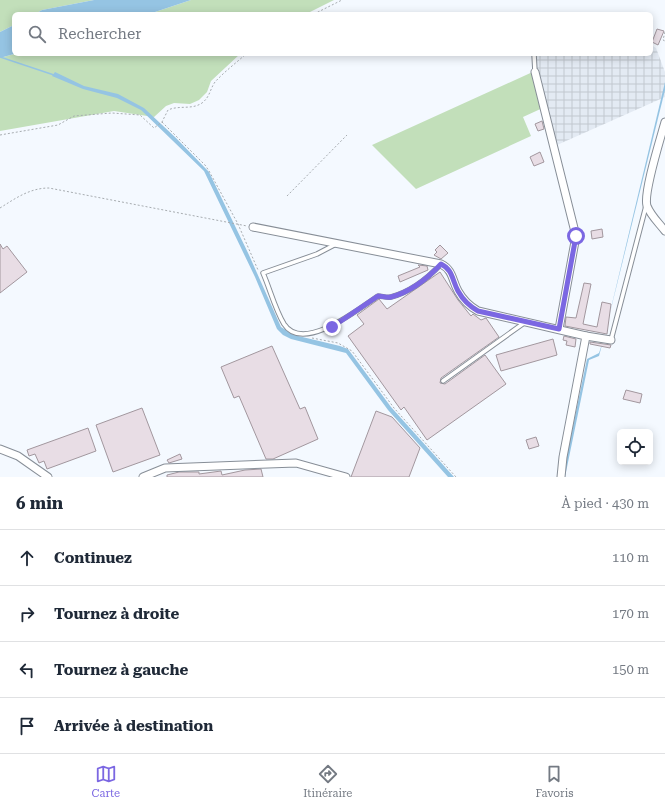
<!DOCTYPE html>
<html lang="fr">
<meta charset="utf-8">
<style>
body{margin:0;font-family:"Roboto Serif",serif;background:#f2f2f3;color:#1f2937}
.controls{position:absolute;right:12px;bottom:12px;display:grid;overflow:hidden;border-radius:6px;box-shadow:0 2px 10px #0003}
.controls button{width:36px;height:36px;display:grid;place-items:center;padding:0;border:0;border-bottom:1px solid #e0e1e3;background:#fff;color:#1f2937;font:20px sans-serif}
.stop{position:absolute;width:12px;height:12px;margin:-9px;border:3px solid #7b67e2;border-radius:50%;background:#fff}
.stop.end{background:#7b67e2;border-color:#fff;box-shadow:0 1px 4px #0008}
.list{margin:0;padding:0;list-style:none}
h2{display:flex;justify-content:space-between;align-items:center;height:52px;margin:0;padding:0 16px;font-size:17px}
h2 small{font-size:13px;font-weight:400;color:#747a83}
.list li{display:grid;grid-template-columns:26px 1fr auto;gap:12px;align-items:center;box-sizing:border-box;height:56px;padding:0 16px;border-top:1px solid #e0e1e3}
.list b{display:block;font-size:15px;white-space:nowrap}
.list em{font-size:13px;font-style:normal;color:#747a83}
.icon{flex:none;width:22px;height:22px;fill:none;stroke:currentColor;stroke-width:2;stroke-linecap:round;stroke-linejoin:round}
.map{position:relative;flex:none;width:665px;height:477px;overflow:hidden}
.search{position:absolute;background:#fff;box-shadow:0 2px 10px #0003;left:12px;right:12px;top:12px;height:44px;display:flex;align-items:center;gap:10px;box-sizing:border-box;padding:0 14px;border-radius:6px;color:#747a83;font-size:15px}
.sheet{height:276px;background:#fff}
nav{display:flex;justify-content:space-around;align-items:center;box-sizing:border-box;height:56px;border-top:1px solid #e0e1e3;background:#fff;font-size:11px;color:#747a83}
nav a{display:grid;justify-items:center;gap:2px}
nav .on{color:#7b67e2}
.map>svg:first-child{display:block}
.industrial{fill:url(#industrial-grid)}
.green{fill:#c2dfba}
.water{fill:#95c4e3}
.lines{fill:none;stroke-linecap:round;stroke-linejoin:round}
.stream{stroke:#95c4e3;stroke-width:1.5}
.building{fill:#e8dde5;stroke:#a2979e}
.lane-casing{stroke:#878e97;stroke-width:5.5}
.street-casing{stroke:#878e97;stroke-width:9}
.path{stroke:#a7acb0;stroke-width:1;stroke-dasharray:2 2;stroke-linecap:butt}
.lane{stroke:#fff;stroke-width:3.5}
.street{stroke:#fff;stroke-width:7}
.route{stroke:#7b67e2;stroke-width:5}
</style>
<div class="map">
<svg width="665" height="477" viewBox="0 0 665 477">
<defs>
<pattern id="industrial-grid" width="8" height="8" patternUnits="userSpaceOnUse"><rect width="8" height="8" fill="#e3eaf3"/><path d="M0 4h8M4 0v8" fill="none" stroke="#c2c8d0"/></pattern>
</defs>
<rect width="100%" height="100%" fill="#f4f9ff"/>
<path class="industrial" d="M651,45L656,48L665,72V97L557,145L537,70V54H651Z"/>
<g class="green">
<path d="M0,0H94L42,10L35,14H14V25L0,32Z"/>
<path d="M191,0H334L306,14H149Z"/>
<path d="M14,54H240L211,81L207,92L199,100L190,104L174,103L166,106L154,117L114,111L0,131V58Z"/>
<path d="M537,70L547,106L523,117L531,136L416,189L372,145Z"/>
</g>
<g class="water">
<path d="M94,0H191L149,14H35L42,10Z"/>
<path d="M14,25V54L0,58V32Z"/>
<path d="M55,72L84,86L118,94L144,108L176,138L209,172L249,255L281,327L294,335L340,346L348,349L391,407L454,477H448L388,410L346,353L291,339L283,335L277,329L255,277L204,171L141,110L117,98L83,89L52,76Z"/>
<path d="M665,82V90L606,329Z"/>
<path d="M603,341L599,356L589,360L565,477V464L587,359L599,353Z"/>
</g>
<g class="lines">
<path class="stream" d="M0,57L54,75"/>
</g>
<g class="building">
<path d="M657,29L664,31L658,45L652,42Z"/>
<path d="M542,121L544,129L538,131L535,124Z"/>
<path d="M540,152L544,162L534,166L530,157Z"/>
<path d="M602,229L603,237L592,239L591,231Z"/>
<path d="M0,244L3,249L7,246L27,272L0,293Z"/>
<path d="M440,245L448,253L441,259L434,255L437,252L435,250Z"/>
<path d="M418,265L427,266L428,270L400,282L398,276L420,267Z"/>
<path d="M440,272L458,300L471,316L473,314L481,320L486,318L499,337L441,378L440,383L445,384L485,355L506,384L427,440L404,407L401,410L348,336L364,324L357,315L379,299L387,309Z"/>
<path d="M584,283L591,284L583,324L597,327L602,302L611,304L607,334L565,326L566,317L576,318Z"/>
<path d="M564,336L576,339L575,347L566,345L567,341L563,340Z"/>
<path d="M553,339L557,355L501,371L496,355Z"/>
<path d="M590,342L611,345L610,348L590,344Z"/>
<path d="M272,346L300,409L305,407L318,439L273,459H266L239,396L234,398L221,367Z"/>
<path d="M626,390L642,394L640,403L623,399Z"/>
<path d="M142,408L160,455L113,472L96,425Z"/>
<path d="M376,411L392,417L420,448L409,477H351Z"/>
<path d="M88,428L96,451L47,469L44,461L39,463L35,454L29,456L27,450Z"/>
<path d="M536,437L539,446L529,449L526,440Z"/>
<path d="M180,454L182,459L169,463L167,460Z"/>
<path d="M261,469L263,477H167V475L179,472H199V474L221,471L222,475L245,470Z"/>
</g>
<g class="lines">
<g class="lane-casing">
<g id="lane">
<path d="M534,54L535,72"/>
<path d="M336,244L317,254L263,273C270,289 275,309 284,324C303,354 360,308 378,296C382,296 387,298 391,297C410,292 427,279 441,264"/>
<path d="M611,340L646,206"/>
<path d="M443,381L524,323"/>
</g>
</g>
<g class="street-casing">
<g id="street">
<path d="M535,72L576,236L559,329"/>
<path d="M665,122C661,137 643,193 647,206C651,216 659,223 665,231"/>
<path d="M253,227L441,264C453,270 452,280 458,291C463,300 469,306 478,311L586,336L563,457L561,477"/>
<path d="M586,336L611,340"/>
<path d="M0,449L18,456L48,477"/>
<path d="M143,477L165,468L296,463L346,477"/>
</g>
</g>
<g class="path">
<path d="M314,14L342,0"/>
<path d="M665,32L663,40L665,41"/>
<path d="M162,122L205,165L209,171L238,224L258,270"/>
<path d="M0,135L58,125L74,116L112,113L140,115L154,128L162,122L168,110C179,105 192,110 202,103C210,97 210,89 215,82C224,72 236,63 246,54"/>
<path d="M287,196L347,135"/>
<path d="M0,208C16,198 30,188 49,188L247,226"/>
<path d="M312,338L338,343L352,351L394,408L456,477"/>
</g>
<use href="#lane" class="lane"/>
<use href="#street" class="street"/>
</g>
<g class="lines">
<path class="route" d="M332,327L378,296C382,296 387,298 391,297C410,292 427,279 441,264C453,270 452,280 458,291C463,300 469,306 478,311L559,329L576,236"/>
</g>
</svg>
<div class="controls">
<button><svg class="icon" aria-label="locate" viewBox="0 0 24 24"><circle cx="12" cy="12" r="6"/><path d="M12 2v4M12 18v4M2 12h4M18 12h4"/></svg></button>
</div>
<div class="stop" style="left:576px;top:236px"></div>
<div class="stop end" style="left:332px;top:327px"></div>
<div class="search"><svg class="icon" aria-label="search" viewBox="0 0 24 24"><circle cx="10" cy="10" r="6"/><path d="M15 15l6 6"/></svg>Rechercher</div>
</div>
<section class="sheet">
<h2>6 min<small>À pied · 430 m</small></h2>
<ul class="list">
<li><svg class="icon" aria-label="ahead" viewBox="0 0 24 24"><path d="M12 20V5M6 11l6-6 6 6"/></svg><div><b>Continuez</b></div><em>110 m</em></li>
<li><svg class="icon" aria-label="right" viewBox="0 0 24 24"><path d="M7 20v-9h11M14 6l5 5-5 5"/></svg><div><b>Tournez à droite</b></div><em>170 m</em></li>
<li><svg class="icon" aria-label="left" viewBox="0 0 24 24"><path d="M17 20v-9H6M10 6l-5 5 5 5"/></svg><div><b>Tournez à gauche</b></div><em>150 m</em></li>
<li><svg class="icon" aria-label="arrive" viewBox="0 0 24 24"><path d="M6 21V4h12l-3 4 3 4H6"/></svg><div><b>Arrivée à destination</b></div></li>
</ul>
</section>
<nav>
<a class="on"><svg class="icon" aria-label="map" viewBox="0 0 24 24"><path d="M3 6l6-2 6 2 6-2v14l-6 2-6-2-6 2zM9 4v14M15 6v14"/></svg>Carte</a>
<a><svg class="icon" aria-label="directions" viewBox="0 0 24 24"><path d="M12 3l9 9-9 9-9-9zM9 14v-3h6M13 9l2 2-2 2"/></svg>Itinéraire</a>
<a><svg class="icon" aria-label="saved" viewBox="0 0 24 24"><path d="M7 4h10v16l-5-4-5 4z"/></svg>Favoris</a>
</nav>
